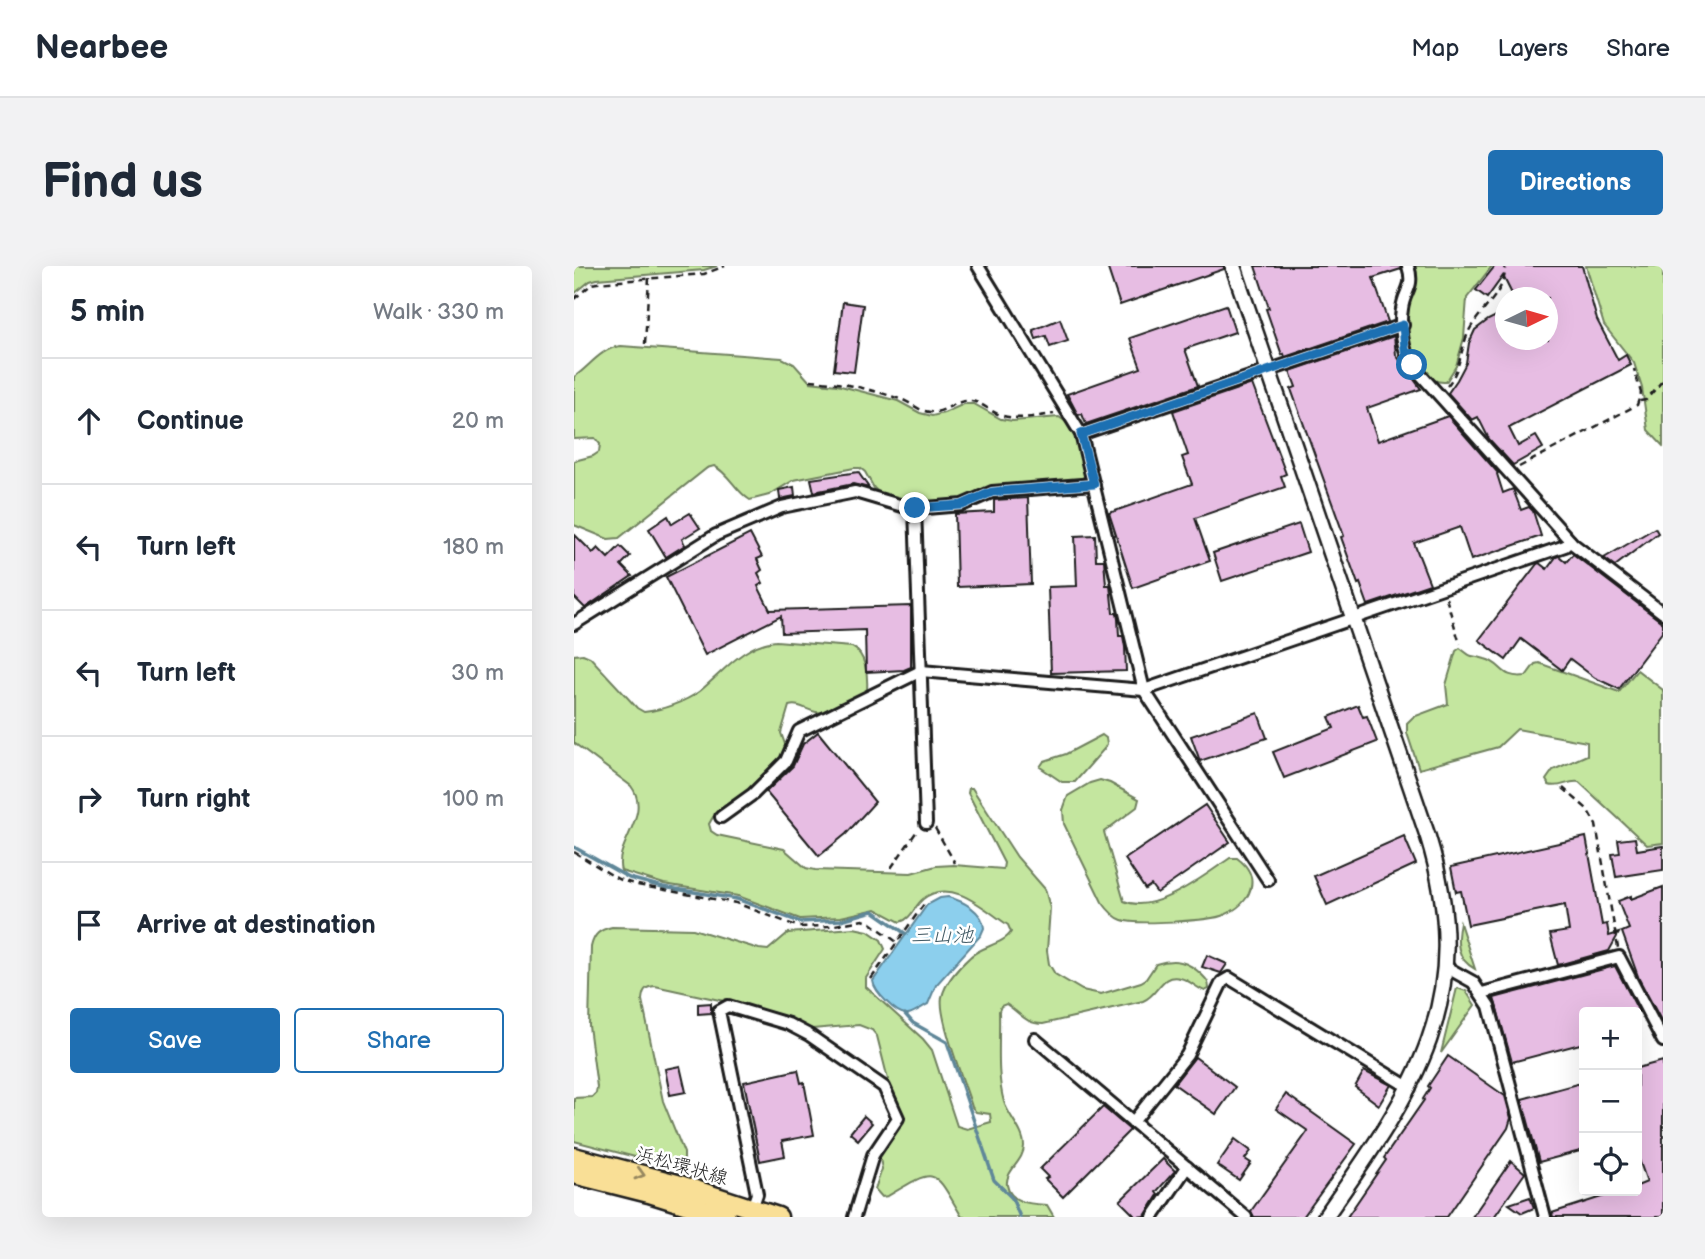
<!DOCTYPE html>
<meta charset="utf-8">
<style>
body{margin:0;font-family:"Balsamiq Sans","Klee One",sans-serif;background:#f2f2f3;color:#1f2937}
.controls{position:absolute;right:21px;bottom:21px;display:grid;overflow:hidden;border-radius:7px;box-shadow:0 7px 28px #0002}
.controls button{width:63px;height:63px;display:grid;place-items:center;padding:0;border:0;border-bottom:2px solid #e0e1e3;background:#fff;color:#1f2937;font:35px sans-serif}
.compass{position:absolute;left:921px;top:21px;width:63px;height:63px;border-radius:50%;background:#fff;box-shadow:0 7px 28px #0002;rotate:85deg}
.stop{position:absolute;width:21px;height:21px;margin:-16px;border:5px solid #1f6fb2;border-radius:50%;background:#fff}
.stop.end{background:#1f6fb2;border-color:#fff;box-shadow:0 2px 7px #0008}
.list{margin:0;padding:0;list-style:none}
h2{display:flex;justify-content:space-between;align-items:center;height:91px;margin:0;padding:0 28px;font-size:30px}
h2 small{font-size:23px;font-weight:400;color:#747a83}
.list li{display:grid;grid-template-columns:46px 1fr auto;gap:21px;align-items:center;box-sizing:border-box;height:126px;padding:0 28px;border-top:2px solid #e0e1e3}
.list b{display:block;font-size:26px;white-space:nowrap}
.list em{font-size:23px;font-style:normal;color:#747a83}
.actions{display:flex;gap:14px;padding:21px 28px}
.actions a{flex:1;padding:16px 0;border:2px solid #1f6fb2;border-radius:7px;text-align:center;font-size:24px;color:#1f6fb2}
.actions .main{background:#1f6fb2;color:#fff}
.icon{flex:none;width:38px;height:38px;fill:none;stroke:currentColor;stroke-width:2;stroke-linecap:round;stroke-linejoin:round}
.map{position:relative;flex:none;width:1089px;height:951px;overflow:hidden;border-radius:7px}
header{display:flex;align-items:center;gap:42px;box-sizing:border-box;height:98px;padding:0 35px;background:#fff;border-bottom:2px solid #e0e1e3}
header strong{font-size:33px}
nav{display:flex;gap:38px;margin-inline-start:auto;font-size:24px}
.intro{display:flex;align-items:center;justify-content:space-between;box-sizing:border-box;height:168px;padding:0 42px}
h1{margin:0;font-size:49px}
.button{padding:18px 32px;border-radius:7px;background:#1f6fb2;color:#fff;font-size:24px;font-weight:700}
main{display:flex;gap:42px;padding:0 42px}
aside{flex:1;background:#fff;border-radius:7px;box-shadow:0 7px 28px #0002}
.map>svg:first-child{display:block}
.green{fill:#c4e69f;stroke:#70815e;stroke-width:2}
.water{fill:#8ccfed;stroke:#5f8799;stroke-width:2}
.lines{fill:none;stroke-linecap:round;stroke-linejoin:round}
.stream{stroke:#5f8799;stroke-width:3.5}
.building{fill:#e7bde3;stroke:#1c1c1c;stroke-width:2}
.minor-casing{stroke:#1c1c1c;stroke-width:16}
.tertiary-casing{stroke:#1c1c1c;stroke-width:19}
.primary-casing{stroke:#1c1c1c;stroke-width:23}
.path{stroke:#1c1c1c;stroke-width:2.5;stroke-dasharray:7 5;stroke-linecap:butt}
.minor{stroke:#fff;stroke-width:10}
.tertiary{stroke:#fff;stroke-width:14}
.primary{stroke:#f9df96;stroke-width:18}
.oneway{stroke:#96875f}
.route{stroke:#1f6fb2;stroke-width:9}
.labels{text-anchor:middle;stroke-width:5;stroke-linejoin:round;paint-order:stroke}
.street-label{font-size:19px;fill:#1c1c1c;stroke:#fff}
.water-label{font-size:21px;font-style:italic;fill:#435b65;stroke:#fff}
</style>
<header>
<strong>Nearbee</strong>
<nav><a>Map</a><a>Layers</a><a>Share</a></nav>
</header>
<div class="intro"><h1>Find us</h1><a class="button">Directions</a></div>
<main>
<aside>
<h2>5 min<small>Walk · 330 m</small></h2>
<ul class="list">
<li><svg class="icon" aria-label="ahead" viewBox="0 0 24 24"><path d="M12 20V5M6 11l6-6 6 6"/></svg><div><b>Continue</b></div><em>20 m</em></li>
<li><svg class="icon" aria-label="left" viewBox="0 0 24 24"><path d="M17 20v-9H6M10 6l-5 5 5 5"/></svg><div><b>Turn left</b></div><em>180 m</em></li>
<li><svg class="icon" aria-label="left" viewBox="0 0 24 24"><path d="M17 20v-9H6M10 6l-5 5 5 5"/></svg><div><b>Turn left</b></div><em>30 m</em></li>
<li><svg class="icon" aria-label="right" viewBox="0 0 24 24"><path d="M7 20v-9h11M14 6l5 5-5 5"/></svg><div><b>Turn right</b></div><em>100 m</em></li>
<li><svg class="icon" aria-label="arrive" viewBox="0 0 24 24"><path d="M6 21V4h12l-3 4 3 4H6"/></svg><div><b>Arrive at destination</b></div></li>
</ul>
<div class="actions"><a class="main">Save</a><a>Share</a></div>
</aside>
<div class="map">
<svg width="1089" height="951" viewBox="0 0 1089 951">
<rect width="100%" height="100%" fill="#fff"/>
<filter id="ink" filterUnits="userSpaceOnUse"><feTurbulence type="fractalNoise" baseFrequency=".0143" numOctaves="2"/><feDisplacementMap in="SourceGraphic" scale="14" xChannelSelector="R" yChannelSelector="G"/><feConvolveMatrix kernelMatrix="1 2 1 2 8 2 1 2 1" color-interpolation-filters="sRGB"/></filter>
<g filter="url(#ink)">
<g class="green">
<path d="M0,0H143L130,4L23,13L16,15L0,28Z"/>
<path d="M839,0H918L893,32L890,72L882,100L872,116C861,117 857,112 849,104C835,90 829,62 833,42C836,23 846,22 839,0Z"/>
<path d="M1012,0H1089V180L1074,164L1068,122L1060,97L1030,59Z"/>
<path d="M47,80L208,92L220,98L236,116L263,119L324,135L346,147L358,150L370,147L390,138H400L427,153L439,155L485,151C503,161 510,190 510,210L507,214L387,236L342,238L309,230L300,222L291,206L286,202H280L220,214L195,229L176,234C161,225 155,207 140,200L133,202L45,272L34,273L0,259V195L19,190L25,186L26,178L21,172L0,173V111C16,100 27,82 47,80Z"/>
<path d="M202,375L278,381C292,388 294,410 293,424C283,434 256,449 242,446C232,444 225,437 215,440L207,467L212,481L208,492L176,524L139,551L135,558L137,565L143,569L210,583L232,602L241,604L337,607L362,600L380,599L429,603L430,597L394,527L395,522H398L443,591L471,623L476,642L473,685L475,698L481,708L508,724L527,728L567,716L572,713L582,698C601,692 614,695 628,709C633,714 635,716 635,723L631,725C622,722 616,714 606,712C586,707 585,729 569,735L469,758C451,758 445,746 432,738L427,740L425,745C426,774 422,808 430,836C435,851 450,865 450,880C450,895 431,905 433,919C436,938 460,938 473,939L480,951H388C359,902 364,900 314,930L308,931L301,923L308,903L305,887L325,857L303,770L298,764L285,759L238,763L173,740L81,720C71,721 69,724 68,734L89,835L110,887V895L106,901H99L0,875V832L18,831L22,827L23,821L15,760L17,681C20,668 25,664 38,661L119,663L185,683L194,684L214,667L280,662L294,665L307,674L311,683L292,712V721L349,773L358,784L383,860L393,863L417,856L416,848L402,846L398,841C391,818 364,752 368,731C371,717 385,701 396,691C407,680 429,679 437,666L434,659C410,643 378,611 349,633C340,640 338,653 326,656L302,643L267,651L226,653L164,630L90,618L47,605C39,578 79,549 57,520L0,477V389L9,388L16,391L63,442L70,446C88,444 111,436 126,425C150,405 170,378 202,375Z"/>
<path d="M886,382C901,394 895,388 911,393C930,398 926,413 952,410L961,398L965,397L1045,426L1063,404L1089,424V577L1073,579L1005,516C994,514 986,523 975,519L972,514L979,504L1013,489V476L943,463L924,481L845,503L833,467V457L839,451L874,438L872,419L882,385Z"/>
<path d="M528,469L532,472L533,478L530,483L501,516H488L466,501L470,495L492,488Z"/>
<path d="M526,514L536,517L565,533L563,541L530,566L550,635C581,649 631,609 656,592H663C689,611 677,638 650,649C637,655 560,659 548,654C539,651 533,643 528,636L490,558L489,544L494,530L516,517Z"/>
<path d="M886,657L901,703C882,693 882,675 886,657Z"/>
<path d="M883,722L892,725L901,739L867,787Z"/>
</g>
<path class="water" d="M374,631C389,635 409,645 410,662L407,669L362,719L354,738C348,741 340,747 334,748C323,750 300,725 299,715L353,639L366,632Z"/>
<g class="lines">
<g class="stream">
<path d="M0,581L55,612L89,621L163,633L226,656L267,654L299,645L332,668"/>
<path d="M331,748L339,757L373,776L420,914L438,932L446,951"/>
</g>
</g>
<g class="building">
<path d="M533,0H650V3L546,39Z"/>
<path d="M681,0H826L827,3L799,12L814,56L711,91L710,88L708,89L692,43L695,42Z"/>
<path d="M921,0H1008L1023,54L1044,94L1052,89L1057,99L935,162L944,180L962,170L969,182L939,199L915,173L904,151L898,154L874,127L883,114L892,97L895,77L901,64L914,54L932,45V74H974V32H940L929,10L913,32L902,24Z"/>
<path d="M269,36L289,39L280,106L260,104Z"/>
<path d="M652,39L661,66L611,83L624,120L512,158L508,148L504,149L493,128L567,102L556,72Z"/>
<path d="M486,53L494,75L476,81L472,70L462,73L459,64Z"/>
<path d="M820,70L822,89L847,123L793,142L804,175L874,150L924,207L923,208L929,227L939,223L947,244L955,241L959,245L967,270L897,294L886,261L840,277L856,318L794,339L786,317L784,318L767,271L770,270L717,123L722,121L716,105Z"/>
<path d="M678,118L712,208L707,210L711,221L621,252L636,295L559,322L535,247L618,218L608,191L614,189L599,145Z"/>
<path d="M284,206L295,222L279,218L240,226L237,213Z"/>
<path d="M220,221L221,230L206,233L205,224Z"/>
<path d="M454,232L457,318L383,321L381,248L420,246V234Z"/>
<path d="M116,247L126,262L108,273L111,279L92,291L75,263L94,250L98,258Z"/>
<path d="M725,258L734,286L648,315L639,287Z"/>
<path d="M1081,262L1084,267L1041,300L1030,292Z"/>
<path d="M0,268L19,287L24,282L34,292L46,280L56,290L47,299L58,310L11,342L0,331Z"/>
<path d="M176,268L188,291L183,293L188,304L184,307L189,317L184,320L196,344L337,340V401L330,404L292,406L291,364L208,367L207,350L131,389L92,311Z"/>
<path d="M521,269L522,294H530L532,319H536L539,347H543L544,353L545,370H549L551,381L552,405L477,407L474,321L503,320L501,270Z"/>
<path d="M999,288L1089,357V365L1045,423L1021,412L996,393L988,404L947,373L932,394L905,374L963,298L965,297L973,303L982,291L985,290L992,296Z"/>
<path d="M784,439L789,451L793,450L803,476L710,512L699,486L760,462L755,451Z"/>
<path d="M684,447L693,472L626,495L617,470Z"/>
<path d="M244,466L301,536L272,568L245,590L192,526L219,500L229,478Z"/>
<path d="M631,539L656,576L583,627L577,619L571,623L551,593Z"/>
<path d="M830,570L842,598L753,639L740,610Z"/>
<path d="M1012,571L1028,659L1033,658L1035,670L1045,667L1035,685L984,699L976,668L995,665L991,639L894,659L887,625L882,626L877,601Z"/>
<path d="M1061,572L1063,584L1089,580V604L1042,611L1038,588L1046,587L1044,574Z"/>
<path d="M1089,621V758L1065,713L1048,666L1055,663L1044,635L1057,630V633Z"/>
<path d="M633,689L653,698L647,707L628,701Z"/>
<path d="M1041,700L1065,746H1010V777L938,796L920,732Z"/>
<path d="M137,737V747L124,748V738Z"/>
<path d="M874,790L931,830L937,852L934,862L873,951H773L812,894L810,892L850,834L849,833L856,822L854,820Z"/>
<path d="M621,791L661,821L642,848L600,818Z"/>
<path d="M1089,795V951H979L978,947L1046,925H1063V920L1073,916L1063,888V802Z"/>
<path d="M106,800L112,826L96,829L91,803Z"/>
<path d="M224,804L227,817L230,816L240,869L208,875L211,890L186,895L170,816Z"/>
<path d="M790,805L817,819L805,839L781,821Z"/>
<path d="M1010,816V884L965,896L948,833Z"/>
<path d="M712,828L782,878L729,951H680L677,945L734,865L702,843Z"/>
<path d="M529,841L556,864L489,931L471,913L474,911L466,903Z"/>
<path d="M290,850L298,857L284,874L276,867Z"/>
<path d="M661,873L677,885L671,893L677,897L665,914L643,899Z"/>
<path d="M589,893L601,905L582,926L584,929L571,950L562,951L546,935Z"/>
<path d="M937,895L951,907L920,951H898Z"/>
<path d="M956,931L960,942L948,947L935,938Z"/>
</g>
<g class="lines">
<g class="minor-casing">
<g id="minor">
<path d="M404,0L507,168L570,424L694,614"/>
<path d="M834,0C841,22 830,24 828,43C825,60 829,85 838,99L999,278L1089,347"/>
<path d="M507,168L829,59"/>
<path d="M341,242L352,557"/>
<path d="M0,358L142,269L208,241L281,226L332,241L352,242L388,239L418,226L520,218"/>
<path d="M147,551L179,528L212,495L225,465L347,405L570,424L991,280L996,275"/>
<path d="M870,700L899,716L915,740L971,951"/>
<path d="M908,727L1045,691L1089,775"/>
<path d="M461,773L672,951"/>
<path d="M559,856L613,789L648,716L655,712L836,822"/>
<path d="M178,942L183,928L145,745L154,740L214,758L235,769L310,821L324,852L299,889L280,951"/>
<path d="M579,951L613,901"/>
</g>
</g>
<g class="tertiary-casing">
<path id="tertiary" d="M659,0L854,571C904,734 841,823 751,951"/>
</g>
<g class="primary-casing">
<g id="primary">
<path d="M0,891L103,918L204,951"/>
<path d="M0,908L75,927L152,951"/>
</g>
</g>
<g class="path">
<path d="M0,33L18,18L23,17L130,8L151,0"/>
<path d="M71,78L75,12"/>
<path d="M236,114C267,116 297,123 326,133C337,136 344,145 356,146C371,148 381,133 397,135C407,136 416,145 426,149C443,155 463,150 480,148"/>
<path d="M873,120C887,104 886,82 896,63C907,43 933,25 931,0"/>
<path d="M1066,135L1072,134L1089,114"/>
<path d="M945,201L1063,139L1067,127L1060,103"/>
<path d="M872,332L886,378"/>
<path d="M989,522L1013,543L1022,559L1044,682"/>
<path d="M361,562L381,597"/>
<path d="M0,586L44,613L63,619L162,637L225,661L255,660L289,654L297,657L323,676"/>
<path d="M317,602L343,565"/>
<path d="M297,713L350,638"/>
</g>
<use href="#minor" class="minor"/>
<use href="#tertiary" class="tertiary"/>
<use href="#primary" class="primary"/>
</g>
<defs><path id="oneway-chevron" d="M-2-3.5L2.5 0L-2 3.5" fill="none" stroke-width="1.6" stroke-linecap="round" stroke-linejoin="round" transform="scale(1.75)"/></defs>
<use class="oneway" href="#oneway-chevron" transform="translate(66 908) rotate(16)"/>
</g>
<g class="lines" filter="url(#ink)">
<path class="route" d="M341,242L388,239L418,226L520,218L507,168L829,59L831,83L838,99"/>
</g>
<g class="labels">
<g class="street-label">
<text transform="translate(108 899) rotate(16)" y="7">浜松環状線</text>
</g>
<g class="water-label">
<text x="368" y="676">三山池</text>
</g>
</g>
</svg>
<div class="controls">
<button>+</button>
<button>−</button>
<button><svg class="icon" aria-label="locate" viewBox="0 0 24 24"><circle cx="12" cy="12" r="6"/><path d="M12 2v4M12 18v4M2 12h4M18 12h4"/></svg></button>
</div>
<svg class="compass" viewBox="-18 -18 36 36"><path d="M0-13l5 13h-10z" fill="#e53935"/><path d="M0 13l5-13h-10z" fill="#747a83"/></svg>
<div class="stop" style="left:838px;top:99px"></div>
<div class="stop end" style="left:341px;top:242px"></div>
</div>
</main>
